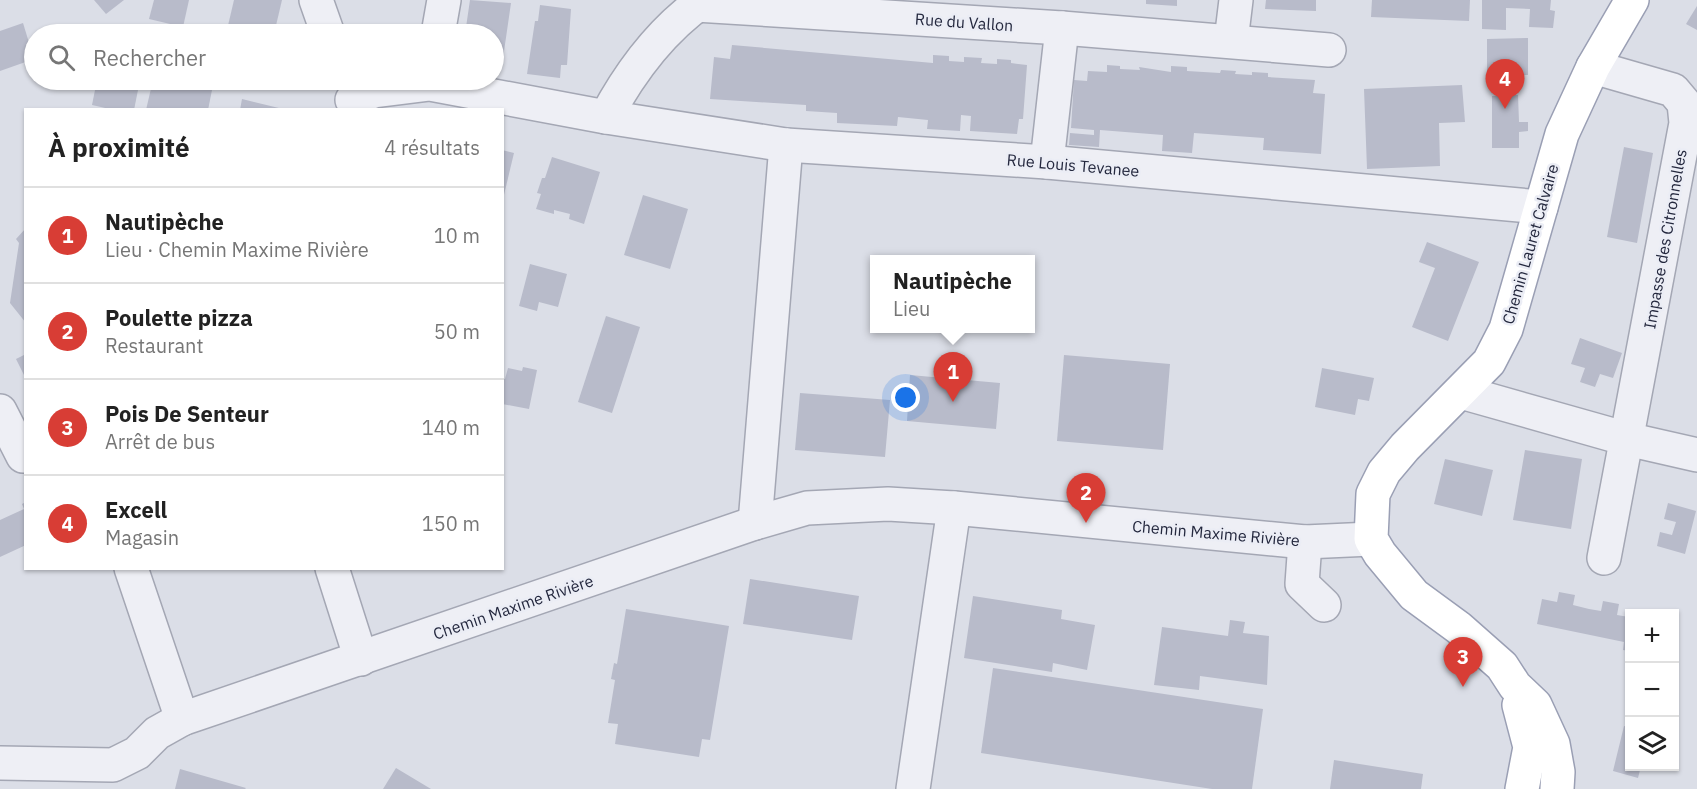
<!DOCTYPE html>
<html lang="fr">
<meta charset="utf-8">
<style>
body{margin:0;font-family:"IBM Plex Sans",sans-serif;background:#f6f6f6;color:#222}
.controls{position:absolute;right:18px;bottom:18px;display:grid;overflow:hidden;border-radius:0px;box-shadow:0 2px 4px #0004}
.controls button{width:54px;height:54px;display:grid;place-items:center;padding:0;border:0;border-bottom:2px solid #e0e0e0;background:#fff;color:#222;font:30px sans-serif}
.you{position:absolute;left:906px;top:398px;width:21px;height:21px;margin:-15px;border:4px solid #fff;border-radius:50%;background:#1a73e8;box-shadow:0 0 0 9px #1a73e833}
.badge{display:grid;place-items:center;width:39px;height:39px;border-radius:50%;background:#d83d35;color:#fff;font-size:20px;font-weight:700}
.pin{position:absolute;translate:-50% -50px;filter:drop-shadow(0 2px 3px #0008)}
.pin::after{content:'';position:absolute;top:32px;width:21px;height:18px;background:inherit;clip-path:polygon(0 0,100% 0,50% 100%)}
.popup{position:absolute;left:870px;top:255px;width:165px;height:78px;box-sizing:border-box;display:grid;place-content:center;border-radius:0px;background:#fff;filter:drop-shadow(0 2px 4px #0005);font-size:20px;white-space:nowrap;color:#767676}
.popup b{font-size:22px;color:#222}
.popup::after{content:'';position:absolute;left:50%;top:100%;margin-left:-12px;border:12px solid transparent;border-top-color:#fff}
.list{margin:0;padding:0;list-style:none}
h2{display:flex;justify-content:space-between;align-items:center;height:78px;margin:0;padding:0 24px;font-size:26px}
h2 small{font-size:20px;font-weight:400;color:#767676}
.list li{display:grid;grid-template-columns:39px 1fr auto;gap:18px;align-items:center;box-sizing:border-box;height:96px;padding:0 24px;border-top:2px solid #e0e0e0}
.list b{display:block;font-size:22px;white-space:nowrap}
.list p{margin:0;font-size:20px;white-space:nowrap;color:#767676}
.list em{font-size:20px;font-style:normal;color:#767676}
.icon{flex:none;width:33px;height:33px;fill:none;stroke:currentColor;stroke-width:2;stroke-linecap:round;stroke-linejoin:round}
.map{position:relative;flex:none;width:1697px;height:789px;overflow:hidden}
.search{position:absolute;background:#fff;box-shadow:0 2px 4px #0004;left:24px;top:24px;width:480px;height:66px;display:flex;align-items:center;gap:15px;box-sizing:border-box;padding:0 21px;border-radius:33px;color:#767676;font-size:22px}
.panel{position:absolute;background:#fff;box-shadow:0 2px 4px #0004;left:24px;top:108px;width:480px;height:462px;border-radius:0px}
.map>svg:first-child{display:block}
.building{fill:#b8bbca}
.lines{fill:none;stroke-linecap:round;stroke-linejoin:round}
.minor-casing{stroke:#a4a7b4;stroke-width:36}
.major-casing{stroke:#9a9fb4;stroke-width:36}
.minor{stroke:#eeeff5;stroke-width:33}
.major{stroke:#fff;stroke-width:33}
.labels{text-anchor:middle;stroke-width:5;stroke-linejoin:round;paint-order:stroke}
.street-label{font-size:16px;fill:#24283e;stroke:#ebedf5}
</style>
<div class="map">
<svg width="1697" height="789" viewBox="0 0 1697 789">
<rect width="100%" height="100%" fill="#dbdee7"/>
<g class="building">
<path d="M94,0H124L106,14Z"/>
<path d="M154,0H189L183,27L149,19Z"/>
<path d="M234,0H282L274,34H226Z"/>
<path d="M470,0L511,3L502,65L494,63V34H465Z"/>
<path d="M1146,0H1177V6L1146,4Z"/>
<path d="M1266,0H1316V11L1265,9Z"/>
<path d="M1372,0H1470L1469,21L1371,17Z"/>
<path d="M1482,0H1551L1550,10L1555,11L1553,28L1529,27L1530,9L1506,8V30L1482,29Z"/>
<path d="M540,5L571,9L567,65H561L560,78L527,74L535,21H538Z"/>
<path d="M1697,6V30L1686,24Z"/>
<path d="M23,23L34,59L0,71V31Z"/>
<path d="M1528,38V75H1487V39Z"/>
<path d="M732,45L933,63V55L949,56V61L964,62V57L982,58L981,63L997,64V59L1011,60V63L1027,65L1023,119H1019L1017,134L970,131L971,116L961,115L960,131L927,129L928,120L898,117L897,126L837,123V113L806,111V105L710,99L714,57L730,59Z"/>
<path d="M1107,65L1120,66V69L1140,70L1139,67L1171,72V66L1187,67V71L1220,73L1221,70L1236,71L1235,74L1252,75V72L1268,73V77L1315,80L1313,93L1325,94L1321,154L1263,150L1264,138L1194,133L1192,153L1162,151L1163,135L1100,130L1099,147L1069,145L1070,133L1094,135V130L1071,128L1074,80L1087,81L1088,71L1107,72Z"/>
<path d="M97,80H140L134,110H114L92,105Z"/>
<path d="M153,80H189L213,85L208,110H146Z"/>
<path d="M1462,85L1465,122L1439,123L1440,166L1367,169L1364,89Z"/>
<path d="M1518,95L1519,122H1528V131L1519,132V148H1492V96Z"/>
<path d="M242,99L283,109V110H240Z"/>
<path d="M1624,147L1653,153L1637,243L1607,237Z"/>
<path d="M502,150L514,153L503,199H502Z"/>
<path d="M552,157L600,172L584,224L569,219L570,214L554,210V214L536,209L541,194L537,193L542,178H545Z"/>
<path d="M643,195L688,209L670,269L624,255Z"/>
<path d="M26,228V323L10,303L19,243L16,239Z"/>
<path d="M1427,242L1479,262L1448,341L1412,327L1435,268L1419,262Z"/>
<path d="M530,264L567,274L558,307L539,302L537,311L519,306Z"/>
<path d="M606,316L640,327L612,413L578,402Z"/>
<path d="M1580,338L1622,353L1613,378L1600,374L1595,387L1580,382L1585,368L1571,364Z"/>
<path d="M26,354V379L16,359Z"/>
<path d="M1064,355L1170,364L1163,450L1057,441Z"/>
<path d="M523,367L537,370L529,409L502,404V378L505,379L508,368L522,371Z"/>
<path d="M1322,368L1374,378L1369,401L1358,399L1355,415L1315,407Z"/>
<path d="M910,375L1000,383L996,429L907,421Z"/>
<path d="M800,393L890,400L885,457L795,450Z"/>
<path d="M1525,450L1582,459L1571,529L1513,520Z"/>
<path d="M1445,459L1493,470L1482,516L1434,504Z"/>
<path d="M26,502V545L0,557V520L24,509L22,504Z"/>
<path d="M1668,503L1696,511L1685,554L1657,546L1660,532L1672,535L1676,522L1664,519Z"/>
<path d="M750,579L859,596L852,640L743,624Z"/>
<path d="M1559,592L1575,595L1573,605L1589,609L1601,611L1603,601L1619,604L1617,615L1629,617V651L1623,650L1624,642L1537,624L1542,599L1557,602Z"/>
<path d="M973,596L1062,610L1061,619L1095,625L1087,670L1053,663L1052,672L964,658Z"/>
<path d="M626,609L729,626L710,740L702,739L699,757L615,744L618,724L608,723L615,680L611,679L614,663L617,664Z"/>
<path d="M1230,620L1245,622L1243,633L1269,636L1267,685L1200,676L1199,690L1154,685L1162,627L1228,636Z"/>
<path d="M993,668L1263,709L1252,789H1212L981,753Z"/>
<path d="M1624,726L1629,727V766H1641L1638,778L1613,771Z"/>
<path d="M1334,760L1423,774L1421,789H1330Z"/>
<path d="M396,768L431,789H383Z"/>
<path d="M180,769L246,788L245,789H175Z"/>
</g>
<g class="lines">
<g class="minor-casing">
<g id="minor">
<path d="M316,0L328,34"/>
<path d="M696,5L1062,28L1329,50"/>
<path d="M438,34L444,0"/>
<path d="M1231,41L1236,0"/>
<path d="M1593,67L1673,90L1684,103L1686,123L1604,558"/>
<path d="M352,100L374,91L430,84L606,117L786,145L1047,162L1541,207"/>
<path d="M606,117C630,72 661,30 704,0"/>
<path d="M1047,162L1062,28"/>
<path d="M1461,392L1627,439L1697,455"/>
<path d="M0,411L23,456"/>
<path d="M755,523L786,145"/>
<path d="M1305,542L1302,584L1324,605"/>
<path d="M131,568L182,719"/>
<path d="M332,568L361,659"/>
<path d="M0,763L113,765L137,753L157,733L182,719L755,523L807,508L888,504L954,508L1305,542L1371,539"/>
<path d="M913,789L954,508"/>
</g>
</g>
<g class="major-casing">
<g id="major">
<path d="M1519,705L1530,747L1522,789"/>
<path d="M1557,789L1558,772L1553,744L1535,705L1515,686L1502,666L1459,628L1414,595L1380,554L1371,539L1373,494L1384,472L1405,447L1489,362L1506,329L1562,134L1593,67L1632,0"/>
</g>
</g>
<use href="#minor" class="minor"/>
<use href="#major" class="major"/>
</g>
<g class="labels">
<g class="street-label">
<text transform="translate(964 22) rotate(4)" y="6">Rue du Vallon</text>
<text transform="translate(1073 165) rotate(5)" y="6">Rue Louis Tevanee</text>
<text transform="translate(1665 239) rotate(-80)" y="6">Impasse des Citronnelles</text>
<text transform="translate(1530 244) rotate(-74)" y="6">Chemin Lauret Calvaire</text>
<text transform="translate(1216 533) rotate(5)" y="6">Chemin Maxime Rivière</text>
<text transform="translate(513 607) rotate(-19)" y="6">Chemin Maxime Rivière</text>
</g>
</g>
</svg>
<div class="controls">
<button>+</button>
<button>−</button>
<button><svg class="icon" aria-label="layers" viewBox="0 0 24 24"><path d="M12 4l9 5-9 5-9-5zM3 14l9 5 9-5"/></svg></button>
</div>
<div class="you"></div>
<div class="pin badge" style="left:953px;top:402px">1</div>
<div class="popup"><b>Nautipèche</b>Lieu</div>
<div class="pin badge" style="left:1086px;top:523px">2</div>
<div class="pin badge" style="left:1463px;top:687px">3</div>
<div class="pin badge" style="left:1505px;top:109px">4</div>
<div class="search"><svg class="icon" aria-label="search" viewBox="0 0 24 24"><circle cx="10" cy="10" r="6"/><path d="M15 15l6 6"/></svg>Rechercher</div>
<section class="panel">
<h2>À proximité<small>4 résultats</small></h2>
<ul class="list">
<li><span class="badge">1</span><div><b>Nautipèche</b><p>Lieu · Chemin Maxime Rivière</p></div><em>10 m</em></li>
<li><span class="badge">2</span><div><b>Poulette pizza</b><p>Restaurant</p></div><em>50 m</em></li>
<li><span class="badge">3</span><div><b>Pois De Senteur</b><p>Arrêt de bus</p></div><em>140 m</em></li>
<li><span class="badge">4</span><div><b>Excell</b><p>Magasin</p></div><em>150 m</em></li>
</ul>
</section>
</div>
